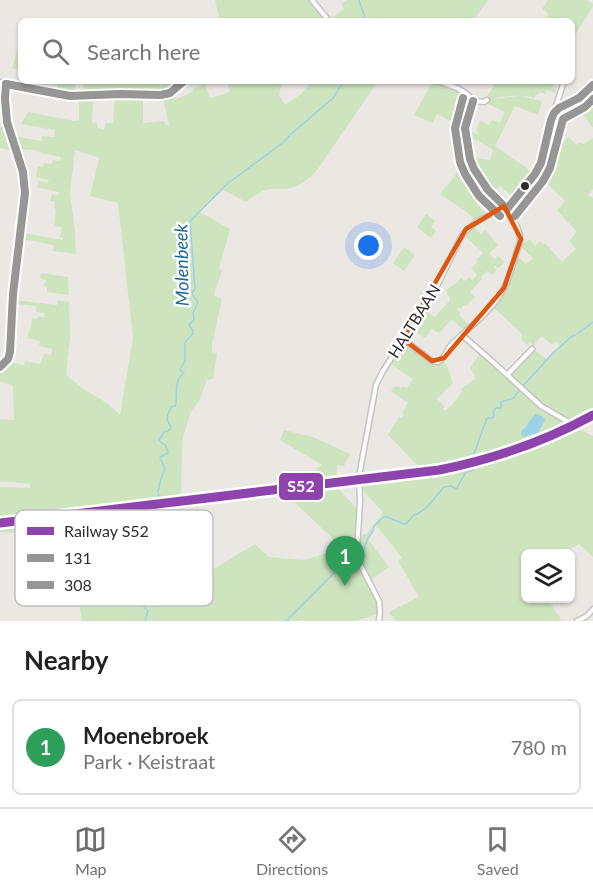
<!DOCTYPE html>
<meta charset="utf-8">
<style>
body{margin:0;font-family:Lato,sans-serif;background:#f2f2f2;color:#222}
.controls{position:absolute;right:18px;bottom:18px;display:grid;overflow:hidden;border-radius:9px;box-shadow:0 2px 4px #0004}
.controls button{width:54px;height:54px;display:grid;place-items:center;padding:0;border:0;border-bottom:2px solid #e0e0e0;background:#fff;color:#222;font:30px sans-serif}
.you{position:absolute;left:369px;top:246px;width:21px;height:21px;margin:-15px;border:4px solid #fff;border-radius:50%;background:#1a73e8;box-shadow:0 0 0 9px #1a73e833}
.badge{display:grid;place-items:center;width:39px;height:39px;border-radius:50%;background:#706e6d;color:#fff;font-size:20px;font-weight:700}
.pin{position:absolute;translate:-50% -50px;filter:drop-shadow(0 2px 3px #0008)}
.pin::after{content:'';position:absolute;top:32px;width:21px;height:18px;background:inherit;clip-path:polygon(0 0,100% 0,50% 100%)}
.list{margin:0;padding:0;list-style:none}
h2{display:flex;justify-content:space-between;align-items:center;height:78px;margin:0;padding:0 24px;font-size:26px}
h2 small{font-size:20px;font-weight:400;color:#767676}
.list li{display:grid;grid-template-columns:39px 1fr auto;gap:18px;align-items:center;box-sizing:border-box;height:96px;margin:0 12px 12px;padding:0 12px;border:2px solid #e0e0e0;border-radius:9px}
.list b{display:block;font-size:22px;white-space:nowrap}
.list p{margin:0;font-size:20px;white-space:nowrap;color:#767676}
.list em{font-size:20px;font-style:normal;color:#767676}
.icon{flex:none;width:33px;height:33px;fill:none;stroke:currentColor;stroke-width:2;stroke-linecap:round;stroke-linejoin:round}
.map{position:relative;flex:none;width:593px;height:621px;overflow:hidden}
.search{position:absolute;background:#fff;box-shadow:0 2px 4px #0004;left:18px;right:18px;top:18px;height:66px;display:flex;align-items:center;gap:15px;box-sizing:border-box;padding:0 21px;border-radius:9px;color:#767676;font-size:22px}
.sheet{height:186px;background:#fff}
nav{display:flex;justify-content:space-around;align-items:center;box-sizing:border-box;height:84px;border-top:2px solid #e0e0e0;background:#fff;font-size:16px;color:#767676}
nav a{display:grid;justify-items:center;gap:3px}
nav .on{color:#706e6d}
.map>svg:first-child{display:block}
.green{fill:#cde4bf;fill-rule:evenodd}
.water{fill:#9dd1e7}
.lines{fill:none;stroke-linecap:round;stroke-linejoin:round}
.stream{stroke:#9dd1e7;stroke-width:1.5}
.minor-casing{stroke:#c5c4c3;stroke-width:7}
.minor{stroke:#fcfcfb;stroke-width:4}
.bus-1-casing{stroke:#fff;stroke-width:12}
.bus-2-casing{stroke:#fff;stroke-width:12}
.bus-1{stroke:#969696;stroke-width:8}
.bus-2{stroke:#969696;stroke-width:8}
.rail-1-casing{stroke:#fff;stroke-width:14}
.rail-1{stroke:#8e44ad;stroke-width:9}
.marked{fill:none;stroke:#df570e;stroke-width:4.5;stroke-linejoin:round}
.bus-dot{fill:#2d2d2d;stroke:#fff;stroke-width:2}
.labels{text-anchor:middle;stroke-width:5;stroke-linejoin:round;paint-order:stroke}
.street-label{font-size:16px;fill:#2d2d2d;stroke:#fff}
.water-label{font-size:18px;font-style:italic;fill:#166699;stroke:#fff}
.key{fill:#fff;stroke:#c0c0c0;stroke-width:1.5}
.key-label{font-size:16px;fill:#2d2d2d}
.line-badge{stroke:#fff;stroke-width:2}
.badge-label{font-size:16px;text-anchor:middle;font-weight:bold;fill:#fff}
</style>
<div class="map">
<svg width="593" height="621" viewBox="0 0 593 621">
<rect width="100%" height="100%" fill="#ebe8e4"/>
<g class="green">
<path d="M215,0H310L327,21H220Z"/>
<path d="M347,0H488L473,21L463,19L461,21H330L329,20L344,9L342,4Z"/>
<path d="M548,0H587L593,4V6L575,35L572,47V21H545L549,14L542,9Z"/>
<path d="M21,38V71L12,68Z"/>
<path d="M25,81H45V90L21,86L22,82Z"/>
<path d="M57,81H75L76,95L58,93Z"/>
<path d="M83,81H182L171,91L161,94L84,95Z"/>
<path d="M227,81H282L279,95L285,105C295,98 306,93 311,81H378L317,170C310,179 298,188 285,189C279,190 273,188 266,190C259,192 252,198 246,202L223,190L200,212L230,229L219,269L222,271L214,295L222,299L212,345V352L217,353L213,379L207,380L199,401L191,412L186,427L182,442L181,499L59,513L0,522V487L30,488V484L0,481V419L14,420L13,385L0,382V370L9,362L24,365L25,361L40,364L44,354L51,355L52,349L39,346L40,341L27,338L30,328H31L32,318L37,319L38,317H44L45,313L36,312V306L14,304L15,300L57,305L58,300L69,302L70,337L66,375L85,390L107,403L120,415L133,338L118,203L90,196L99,158L75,150L70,193L75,232L76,254L53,251L54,245L22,239V233L63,240V238L60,237L62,227L54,226L56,209L54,208L55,202L50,201L52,194L58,195L59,192L37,187L39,181L48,183L49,180L36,177L38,166L43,167L44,163L52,164L53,160L60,161L61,157L41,153V152L29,149L28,150L17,149L9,135L41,141L42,136L54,137L55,130L21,124L28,112L74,121L79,120V97H92L93,104L92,122L97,123V127L104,130L105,123H113L115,96H143V123L164,121L165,125H169L163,96L173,93L176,99L193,92L192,90L205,83L210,98L230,92Z"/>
<path d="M433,81C447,85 465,89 471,103L468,114L458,109L450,121L437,114L433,123L414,115Z"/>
<path d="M496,81H555L553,88L556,90L555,93L547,90L545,94L539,92L537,95H535V98C520,95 507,95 492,99L520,96L542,101L538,115L515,106L495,146L534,173L514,198L500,186L493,193L476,169L471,157L490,160L493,150L477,140L467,136V130L478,134L479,133L476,132L480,121L489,125L492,120L500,123L505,112L486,103L489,100H485Z"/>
<path d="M593,88V128L574,103L585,96Z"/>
<path d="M0,127H2L13,151L0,148Z"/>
<path d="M568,137L577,145L580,142L583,144L593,138V189L588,195L593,198V412L573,423L544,408L509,375L531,351H536L546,359L560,346L556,341L552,345L542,336L533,346L530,342L527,345L522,340V334L493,307C506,292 511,274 516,255L526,264L533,258L520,246L530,239L535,246L540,241L543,244L545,243L562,262L576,249L569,241L577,232L557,210L565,201L537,174L545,157L549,140H560L564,142Z"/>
<path d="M466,162L470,166L488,192L477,203L485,214L474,221L468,213L440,194Z"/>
<path d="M426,214L435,221L431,227L436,231L431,238L417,227Z"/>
<path d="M474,227L481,234L485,230L498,245L489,254L495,259L498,256L505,262L498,268L495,266L494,267L497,270L492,275L487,271L481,277L482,279L470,292L475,297L466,306L465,305L460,309L459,308L457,309L460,313L459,315L469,326L464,331L452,319L439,333L431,329L425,338L412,329L425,310L435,317L450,300L446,290L455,284L461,278L465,281L469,277L473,280L477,275L471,268L478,262L476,260L483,253L465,236Z"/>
<path d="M404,247L415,255L404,271L393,263Z"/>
<path d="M41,273L68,277L69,295L47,292V287L44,286L46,280L40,278Z"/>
<path d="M404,342L432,364H439L444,362L446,363L453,383L437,399L445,407L443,409L444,411C453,405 457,400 462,391L461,389L476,378L470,368L481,352L532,398L572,425C523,449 476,463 422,470L388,435L399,417L402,418L404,415L402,413L408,403L391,391L394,386L396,387L397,386L401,388L402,386L407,388L413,379L389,363ZM538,414L544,419C541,430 534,438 522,436L523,428Z"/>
<path d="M577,428L593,436V557L579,544L563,553L526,554V598L548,599L562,621H396L389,612L419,597L398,561L402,558L376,525L368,539L389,567L372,579L369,578L360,557L361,535L367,534L383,512L363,491L362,484C400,479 440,477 477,468C512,459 544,444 577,428Z"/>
<path d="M284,430L313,437L350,454L344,466L337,465L336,481L295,486L322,465L280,440Z"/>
<path d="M336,486L357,509L355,534L341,546L293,501L299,495L297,492Z"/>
<path d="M198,504V507L180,509L182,588L255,544L269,557L303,560L338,550L353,539L355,540C352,568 377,587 378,614L355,621H306L303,620L299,621H82L79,603L51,599L44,561L36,534L0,532V526Z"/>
</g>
<path class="water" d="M535,414C538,413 543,417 545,420L538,433L522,437L521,432Z"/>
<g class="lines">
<g class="stream">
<path d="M359,0L366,21"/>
<path d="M577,334L593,322"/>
<path d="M523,386L553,353L571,337L575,335"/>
<path d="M472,459L487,418H493L494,416L493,411L496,408H501V402L514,398L516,394L520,390"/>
<path d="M158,492C159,486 162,474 165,469L160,457L168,453L166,446L159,440L164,432L170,430L171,427C165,418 167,417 171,407L175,406L176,404C177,394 174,380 184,373L180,370L185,361V342L193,334V331L189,325L194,320L193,313C200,297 199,307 192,293L195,289L190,221L227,184L285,141L289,136L333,98L344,81"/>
<path d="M157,500L159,494"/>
<path d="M361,559L367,540L373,531L374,526L384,517H387L404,524H406L414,515L419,513L427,507L444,487L451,486L455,488H457L466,472L474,470"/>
<path d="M145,621L148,611L143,606V604L147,601L146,593L148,589L146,586L151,583V575H148L143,579L141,578V573L138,571L135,561L141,555L142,546L148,541V536L151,527V522L158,517V510"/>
<path d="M286,621L340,567L357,564"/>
</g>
<g class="minor-casing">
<g id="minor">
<path d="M312,0L329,21"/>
<path d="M438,81C450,86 466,89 473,101L484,102L487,100"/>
<path d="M0,82L67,96H81L120,94L161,95L170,93L184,81"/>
<path d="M554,112L564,81"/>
<path d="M507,209L535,174L541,163L551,120L554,113L559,108L579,98L593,85"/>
<path d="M462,335L493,362L541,406L572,424"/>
<path d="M403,339L432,361L438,362C446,357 446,350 452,344C467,329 486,316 498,298C510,281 513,261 520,242C522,213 478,189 470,160C467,150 464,134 466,123C468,115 472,109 473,101"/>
<path d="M0,367L8,359L10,352C11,321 13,290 17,260C20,233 28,199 23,172C15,134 0,129 6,84"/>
<path d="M507,375L532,349"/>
<path d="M379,621L380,612L379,601L359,562L357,550L360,501L359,477L362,460L376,385L383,371L435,290L461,237C473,219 489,218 504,206"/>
<path d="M577,621L587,616L593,609"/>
</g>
</g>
<use href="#minor" class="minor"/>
<g class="bus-1-casing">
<g id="bus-1">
<path d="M6,84L70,96L120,94L161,95L170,93L184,81"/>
<path d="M473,101L465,128L470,159L474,169L488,190L507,209"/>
<path d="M507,209L535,174L541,163L551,120L554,113L559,108L579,98L593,85"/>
<path d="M0,367L8,359L10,352L13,294L25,193L23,172L7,122L5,99L6,84"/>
</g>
</g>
<g class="bus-2-casing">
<g id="bus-2">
<path d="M463,98L455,128L460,162L465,174L479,196L500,216"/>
<path d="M515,216L543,181L550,168L563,119L585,107L593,99"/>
</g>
</g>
<use href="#bus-1" class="bus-1"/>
<use href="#bus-2" class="bus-2"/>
<g class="rail-1-casing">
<path id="rail-1" d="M0,523L439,470C494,459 544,442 593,415"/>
</g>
<use href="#rail-1" class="rail-1"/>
</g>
<path class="marked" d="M504,206L521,239L504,288L444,358L432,361L403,339L466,229Z"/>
<circle class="bus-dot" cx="525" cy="186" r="5"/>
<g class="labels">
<g class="street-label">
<text transform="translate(414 321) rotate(-58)" y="6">HALTBAAN</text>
</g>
<g class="water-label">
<text transform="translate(182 265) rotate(-91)" y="6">Molenbeek</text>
</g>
</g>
<rect x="15" y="510" width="198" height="96" rx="9" class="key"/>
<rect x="27" y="527" width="27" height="8" fill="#8e44ad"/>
<rect x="27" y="554" width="27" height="8" fill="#969696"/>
<rect x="27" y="581" width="27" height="8" fill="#969696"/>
<g class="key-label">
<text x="64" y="537">Railway S52</text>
<text x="64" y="564">131</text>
<text x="64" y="591">308</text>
</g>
<rect class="line-badge" x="278" y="472" width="46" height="29" rx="6" fill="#8e44ad"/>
<g class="badge-label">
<text x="301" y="492">S52</text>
</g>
</svg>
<div class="controls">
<button><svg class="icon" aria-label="layers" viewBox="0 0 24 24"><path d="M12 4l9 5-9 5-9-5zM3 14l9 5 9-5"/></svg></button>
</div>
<div class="you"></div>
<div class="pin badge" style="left:345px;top:586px;background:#2e9e5b">1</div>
<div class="search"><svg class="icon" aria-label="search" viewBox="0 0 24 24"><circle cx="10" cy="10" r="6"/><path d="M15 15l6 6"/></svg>Search here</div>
</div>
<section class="sheet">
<h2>Nearby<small></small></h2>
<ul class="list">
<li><span class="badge" style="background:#2e9e5b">1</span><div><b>Moenebroek</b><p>Park · Keistraat</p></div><em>780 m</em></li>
</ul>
</section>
<nav>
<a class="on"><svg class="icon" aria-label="map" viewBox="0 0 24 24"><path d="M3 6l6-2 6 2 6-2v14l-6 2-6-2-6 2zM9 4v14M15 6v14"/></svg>Map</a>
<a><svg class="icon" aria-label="directions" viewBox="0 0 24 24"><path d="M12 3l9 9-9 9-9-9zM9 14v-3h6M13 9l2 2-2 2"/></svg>Directions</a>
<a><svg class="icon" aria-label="saved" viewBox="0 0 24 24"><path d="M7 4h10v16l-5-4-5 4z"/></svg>Saved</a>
</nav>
